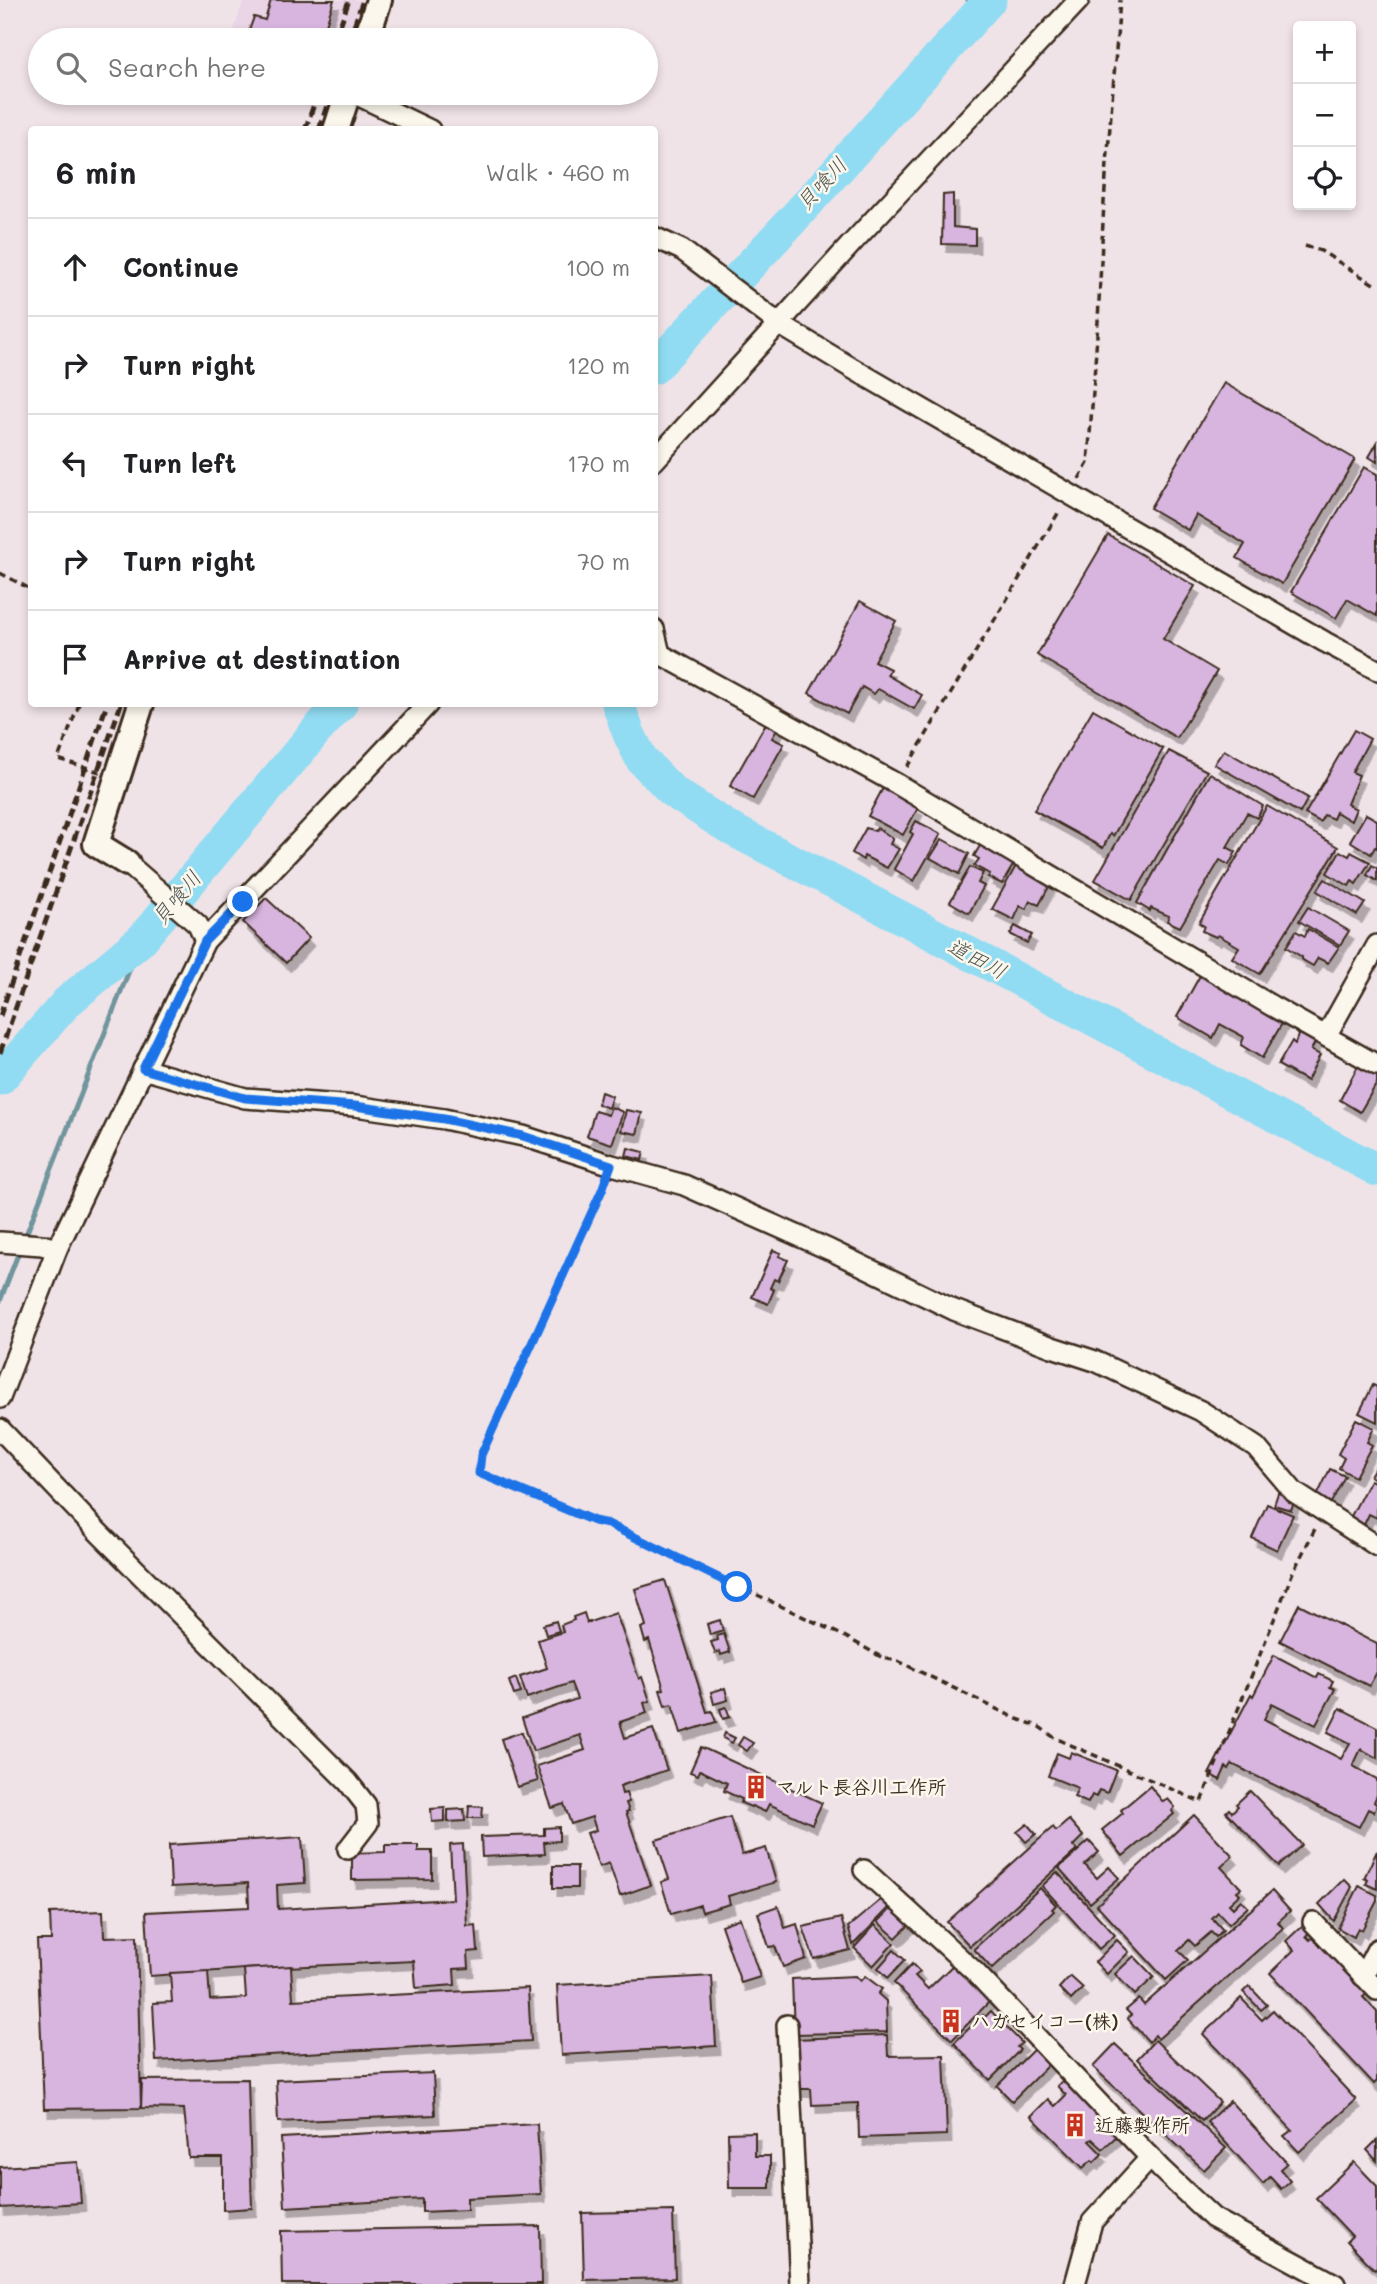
<!DOCTYPE html>
<meta charset="utf-8">
<style>
body{margin:0;font-family:Mali,"Klee One",sans-serif;background:#f2f2f2;color:#202124}
.controls{position:absolute;right:21px;top:21px;display:grid;overflow:hidden;border-radius:7px;box-shadow:0 4px 10px #0003}
.controls button{width:63px;height:63px;display:grid;place-items:center;padding:0;border:0;border-bottom:2px solid #e0e0e0;background:#fff;color:#202124;font:35px sans-serif}
.stop{position:absolute;width:21px;height:21px;margin:-16px;border:5px solid #1a73e8;border-radius:50%;background:#fff}
.stop.end{background:#1a73e8;border-color:#fff;box-shadow:0 2px 7px #0008}
.list{margin:0;padding:0;list-style:none}
h2{display:flex;justify-content:space-between;align-items:center;height:91px;margin:0;padding:0 28px;font-size:30px}
h2 small{font-size:23px;font-weight:400;color:#757577}
.list li{display:grid;grid-template-columns:46px 1fr auto;gap:21px;align-items:center;box-sizing:border-box;height:98px;padding:0 28px;border-top:2px solid #e0e0e0}
.list b{display:block;font-size:26px;white-space:nowrap}
.list em{font-size:23px;font-style:normal;color:#757577}
.icon{flex:none;width:38px;height:38px;fill:none;stroke:currentColor;stroke-width:2;stroke-linecap:round;stroke-linejoin:round}
.map{position:relative;flex:none;width:1377px;height:2284px;overflow:hidden}
.search{position:absolute;background:#fff;box-shadow:0 4px 10px #0003;left:28px;top:28px;width:630px;height:77px;display:flex;align-items:center;gap:18px;box-sizing:border-box;padding:0 24px;border-radius:38px;color:#757577;font-size:26px}
.panel{position:absolute;background:#fff;box-shadow:0 4px 10px #0003;left:28px;top:126px;width:630px;height:581px;border-radius:7px}
.map>svg:first-child{display:block}
.built{fill:#e9d5e5}
.lines{fill:none;stroke-linecap:round;stroke-linejoin:round}
.stream{stroke:#6f959d;stroke-width:5}
.river{stroke:#91dcf2;stroke-width:33}
.building{fill:#d8b5df;stroke:#3b2a1e;stroke-width:2;filter:url(#shadow)}
.minor-casing{stroke:#3b2a1e;stroke-width:24}
.tertiary-casing{stroke:#3b2a1e;stroke-width:30}
.path{stroke:#3b2a1e;stroke-width:3.5;stroke-dasharray:7 5;stroke-linecap:butt}
.minor{stroke:#fbf7ec;stroke-width:19}
.tertiary{stroke:#fbf7ec;stroke-width:24}
.rail{stroke:#3b2a1e;stroke-width:5;stroke-dasharray:10 5;stroke-linecap:butt}
.route{stroke:#1a73e8;stroke-width:9}
.labels{text-anchor:middle;stroke-width:5;stroke-linejoin:round;paint-order:stroke}
.poi-label{font-size:19px;font-weight:bold;fill:#3b2a1e;stroke:#fbf7ec;text-anchor:start}
.water-label{font-size:21px;font-style:italic;fill:#505653;stroke:#fbf7ec}
</style>
<div class="map">
<svg width="1377" height="2284" viewBox="0 0 1377 2284">
<defs>
<filter id="shadow"><feDropShadow dx="4.5" dy="8" stdDeviation="0" flood-color="#0004"/></filter>
</defs>
<rect width="100%" height="100%" fill="#f0e3e8"/>
<filter id="ink" filterUnits="userSpaceOnUse"><feTurbulence type="fractalNoise" baseFrequency=".0143" numOctaves="2"/><feDisplacementMap in="SourceGraphic" scale="14" xChannelSelector="R" yChannelSelector="G"/><feConvolveMatrix kernelMatrix="1 2 1 2 8 2 1 2 1" color-interpolation-filters="sRGB"/></filter>
<g filter="url(#ink)">
<path class="built" d="M244,0H368L355,40H241L231,37Z"/>
<g class="lines">
<g class="stream">
<path d="M968,0L983,7"/>
<path d="M24,1240L141,940"/>
<path d="M0,1301L20,1249"/>
</g>
<g class="river">
<path d="M654,368L795,217L990,0"/>
<path d="M618,704L629,734L642,760L673,792L731,829L912,923L1377,1170"/>
<path d="M0,1079L67,1002L141,940L317,730L341,704"/>
</g>
</g>
<g class="building">
<path d="M271,0H334L321,40L305,36L304,40H260L247,36L254,17L265,20Z"/>
<path d="M953,194V227L975,229V245L942,244L943,195Z"/>
<path d="M1224,383L1355,459L1282,584L1237,558L1245,544L1196,515L1188,530L1150,508Z"/>
<path d="M1377,443V462L1369,457Z"/>
<path d="M1364,467L1377,474V616L1347,599L1336,618L1291,592Z"/>
<path d="M1108,535L1195,586L1163,639L1217,671L1177,738L1037,655Z"/>
<path d="M860,601L896,621L874,661L890,669L887,675L922,695L914,709L878,689L874,694L862,687L847,714L809,693Z"/>
<path d="M1093,709L1163,749L1113,836L1110,834L1103,848L1034,810Z"/>
<path d="M769,718L780,725L772,738L784,744L753,799L730,786Z"/>
<path d="M1354,730L1370,739L1352,772L1359,775L1347,804L1356,809L1351,821L1336,812L1333,819L1324,815L1320,822L1305,814Z"/>
<path d="M1224,750L1308,798L1300,813L1214,764Z"/>
<path d="M1169,751L1207,771L1131,900L1095,880Z"/>
<path d="M1210,773L1263,806L1257,818L1247,813L1227,847L1236,852L1229,865L1220,860L1180,927L1167,921L1169,916L1151,908L1150,911L1137,903Z"/>
<path d="M883,788L918,808L903,835L868,816Z"/>
<path d="M1267,806L1338,847L1260,974L1232,958L1239,947L1218,935L1216,937L1202,931L1204,926L1199,923Z"/>
<path d="M1366,814L1377,820V848L1375,847L1371,854L1350,841Z"/>
<path d="M916,821L941,834L914,881L894,869L913,834L910,832Z"/>
<path d="M866,828L875,831L877,828L893,838L890,844L899,849L887,868L864,856L863,860L852,853Z"/>
<path d="M942,839L969,854L959,874L930,858Z"/>
<path d="M981,844L1015,862L1002,884L988,877L990,874L974,866L979,859L974,856Z"/>
<path d="M1340,851L1349,856L1351,852L1370,862L1356,884L1352,881L1349,886L1327,873Z"/>
<path d="M1017,864L1051,883L1039,905L1030,901L1026,909L1020,906L1014,920L992,909Z"/>
<path d="M1372,865L1377,868V881L1367,875Z"/>
<path d="M970,867L983,873L978,883L984,886L969,913L950,902Z"/>
<path d="M1325,879L1365,903L1357,915L1317,891Z"/>
<path d="M266,898L309,938L286,963L243,922Z"/>
<path d="M1308,907L1349,931L1340,945L1299,921Z"/>
<path d="M1015,926L1032,935L1027,943L1010,934Z"/>
<path d="M1308,929L1339,947L1328,963L1318,958L1313,966L1301,959L1302,957L1286,947L1296,931L1305,936Z"/>
<path d="M1202,972L1284,1020L1262,1058L1241,1045L1244,1037L1220,1024L1213,1038L1177,1017Z"/>
<path d="M1299,1026L1318,1037L1311,1050L1320,1055L1307,1081L1278,1065L1292,1041L1295,1044L1298,1035L1295,1032Z"/>
<path d="M1360,1062L1377,1072V1083L1360,1112L1340,1100Z"/>
<path d="M601,1092L612,1096L608,1108L598,1104Z"/>
<path d="M611,1107L623,1112L612,1144L587,1136L595,1111L608,1115Z"/>
<path d="M626,1110L642,1113L637,1134L621,1131Z"/>
<path d="M628,1148L644,1152L642,1160L626,1156Z"/>
<path d="M773,1250L781,1253L779,1256L788,1260L778,1281L774,1279L770,1288L774,1290L768,1304L752,1297Z"/>
<path d="M1373,1385L1377,1387V1422L1359,1413Z"/>
<path d="M1356,1419L1374,1428L1367,1442L1372,1445L1355,1477L1339,1468L1344,1458L1338,1454Z"/>
<path d="M1377,1464V1480L1370,1476Z"/>
<path d="M1330,1469L1345,1476L1331,1503L1317,1496Z"/>
<path d="M1370,1480L1377,1483V1518L1369,1514L1364,1525L1350,1518Z"/>
<path d="M1278,1493L1295,1499L1291,1510L1274,1505Z"/>
<path d="M1267,1504L1293,1515L1277,1550L1252,1538Z"/>
<path d="M665,1580L707,1712L712,1711L716,1722L681,1733L672,1704L665,1706L660,1690L664,1689L649,1640L645,1642L641,1628L646,1626L635,1589Z"/>
<path d="M1299,1604L1377,1644V1672L1369,1686L1280,1641Z"/>
<path d="M584,1613L587,1623L616,1613L639,1679L642,1677L650,1701L644,1703L647,1713L620,1722L625,1738L653,1729L667,1770L620,1786L622,1794L626,1793L629,1802L626,1803L629,1811L626,1812L651,1885L620,1896L609,1863L599,1867L587,1833L596,1830L592,1817L571,1824L564,1804L552,1808L537,1766L585,1750L580,1735L533,1751L522,1718L577,1699L571,1683L527,1698L520,1677L547,1668L538,1640L563,1632L561,1625L574,1620L573,1617Z"/>
<path d="M720,1620L723,1631L710,1635L707,1624Z"/>
<path d="M556,1621L559,1631L546,1635L543,1625Z"/>
<path d="M724,1634L730,1652L721,1655L720,1651L715,1653L711,1642L718,1640L717,1636Z"/>
<path d="M1274,1655L1317,1678L1319,1674L1333,1681L1330,1687L1335,1689L1316,1725L1272,1703L1264,1719L1341,1759L1350,1743L1328,1732L1340,1708L1377,1727V1758L1361,1749L1353,1766L1377,1779V1795L1374,1802L1377,1805L1374,1812L1368,1809L1359,1827L1232,1764L1229,1769L1226,1767L1220,1780L1209,1774L1251,1694L1253,1696Z"/>
<path d="M516,1678L521,1693L514,1695L509,1681Z"/>
<path d="M725,1688L728,1700L714,1704L711,1692Z"/>
<path d="M726,1707L730,1717L723,1719L720,1709Z"/>
<path d="M522,1732L538,1781L517,1787L501,1739Z"/>
<path d="M725,1733L735,1738L732,1743L723,1738Z"/>
<path d="M743,1737L753,1743L747,1751L738,1745Z"/>
<path d="M701,1747L822,1803L812,1824L769,1804L765,1812L752,1806L751,1807L741,1803L742,1799L724,1791L727,1783L700,1770L698,1775L690,1772Z"/>
<path d="M1071,1752L1116,1770L1107,1793L1099,1790L1096,1797L1092,1795L1088,1803L1074,1797L1078,1788L1048,1776L1057,1753L1069,1758Z"/>
<path d="M1150,1786L1163,1802L1168,1799L1175,1807L1172,1811L1174,1814L1123,1856L1102,1830L1123,1813L1121,1810Z"/>
<path d="M1250,1791L1302,1845L1279,1866L1226,1812L1229,1809L1232,1812L1238,1806L1236,1804Z"/>
<path d="M469,1806L483,1807L482,1818H468Z"/>
<path d="M445,1808V1821L432,1822L431,1809Z"/>
<path d="M464,1809L465,1821L448,1822V1810Z"/>
<path d="M1194,1815L1233,1856L1221,1867L1241,1888L1237,1891L1240,1894L1229,1904L1233,1908L1241,1900L1248,1907L1229,1924L1218,1912L1212,1918L1223,1930L1216,1937L1211,1932L1195,1946L1189,1940L1178,1950L1188,1960L1166,1980L1097,1905Z"/>
<path d="M730,1817L742,1855L766,1848L776,1882L728,1896L730,1904L702,1912L700,1905L671,1914L661,1882L669,1879L656,1840Z"/>
<path d="M1069,1820L1083,1836L1073,1846L1077,1850L970,1946L947,1922L1053,1827L1056,1831Z"/>
<path d="M1027,1824L1036,1834L1026,1842L1017,1832Z"/>
<path d="M559,1827V1841L544,1842L545,1854L482,1857L481,1837L544,1835V1828Z"/>
<path d="M302,1837L305,1883L277,1885L278,1909L453,1899L450,1845L463,1844L467,1926L476,1925L478,1951L468,1952L469,1968L454,1969L455,1985L416,1988L414,1961L244,1969L150,1976L146,1912L249,1907L248,1883L171,1887L169,1845Z"/>
<path d="M1089,1841L1099,1852L1085,1865L1097,1878L1109,1867L1119,1878L1090,1903L1059,1868Z"/>
<path d="M385,1845H418V1851H432V1879L352,1880V1853L385,1852Z"/>
<path d="M1377,1851V1889L1366,1884L1368,1880L1364,1878Z"/>
<rect x="553" y="1866" width="24" height="22"/>
<path d="M1057,1872L1115,1935L1099,1949L1042,1886Z"/>
<path d="M1344,1879L1352,1887L1334,1921L1319,1904Z"/>
<path d="M1359,1886L1377,1895V1901L1362,1930L1358,1928L1354,1937L1338,1928Z"/>
<path d="M1040,1888L1056,1905L1052,1909L1054,1911L992,1969L974,1949Z"/>
<path d="M1272,1891L1290,1911L1278,1922L1283,1928L1158,2039L1155,2035L1149,2042L1127,2018L1131,2015L1126,2010L1139,1999L1144,2005Z"/>
<path d="M883,1898L890,1907L853,1945L848,1927Z"/>
<path d="M778,1906L785,1928L797,1924L806,1959L783,1967L775,1946L769,1947L758,1913Z"/>
<path d="M892,1908L910,1924L896,1938L878,1922Z"/>
<path d="M103,1911L104,1937L137,1936L141,2108L44,2109L37,1940H51L50,1913Z"/>
<path d="M740,1918L760,1977L741,1983L721,1925Z"/>
<path d="M841,1918L850,1950L814,1959L803,1927Z"/>
<path d="M875,1925L894,1943L873,1966L854,1948Z"/>
<path d="M1303,1925L1309,1932L1306,1936L1310,1940L1314,1936L1368,1993L1363,1997L1377,2012V2081L1374,2084L1270,1973L1294,1950L1286,1941Z"/>
<path d="M1117,1940L1129,1952L1107,1974L1095,1962Z"/>
<path d="M894,1950L905,1960L888,1978L878,1968Z"/>
<path d="M1134,1956L1154,1977L1135,1995L1115,1974Z"/>
<path d="M912,1964L920,1972L915,1976L928,1989L953,1965L990,2001L952,2040L894,1983Z"/>
<path d="M291,1966L293,2000L528,1988L531,2041L156,2061L153,2003L172,2002L170,1973L208,1971L210,2000L246,1998L244,1969Z"/>
<path d="M712,1976L716,2046L561,2055L557,1985Z"/>
<path d="M855,1976L860,1981L865,1976L882,1989L878,1994L886,2001L887,2032L794,2034L792,1979Z"/>
<path d="M1070,1976L1083,1988L1071,2000L1059,1988Z"/>
<path d="M1249,1986L1267,2005L1261,2010L1243,1992Z"/>
<path d="M1241,1998L1262,2020L1273,2010L1356,2100L1299,2152L1284,2136L1292,2130L1203,2034Z"/>
<path d="M991,2011L1022,2043L1017,2047L1020,2050L990,2080L954,2043L983,2015L985,2017Z"/>
<path d="M887,2035L888,2056L944,2055L947,2135L859,2138L858,2103L812,2105L811,2089H797L795,2039Z"/>
<path d="M1155,2040L1220,2102L1202,2121L1137,2059Z"/>
<path d="M1115,2044L1226,2148L1204,2170L1093,2067Z"/>
<path d="M1034,2049L1049,2064L1012,2101L997,2086Z"/>
<path d="M433,2073L435,2115L278,2122L276,2080Z"/>
<path d="M1065,2078L1120,2133L1103,2149L1092,2139L1089,2141L1102,2154L1094,2162L1092,2160L1083,2168L1031,2116L1048,2099L1055,2106L1066,2095L1057,2086Z"/>
<path d="M248,2079L252,2208L223,2210V2158H189L184,2109L141,2108L142,2080Z"/>
<path d="M1230,2101L1287,2163L1280,2169L1290,2181L1281,2189L1270,2177L1263,2184L1207,2122Z"/>
<path d="M537,2124L541,2194L467,2198V2210L422,2212V2199L285,2207L281,2138Z"/>
<path d="M755,2132V2156H770V2188H729L728,2133Z"/>
<path d="M1377,2140V2161L1367,2150Z"/>
<path d="M78,2162L81,2203L0,2208V2167Z"/>
<path d="M1354,2162L1377,2186V2268L1375,2270L1347,2241L1352,2236L1316,2198Z"/>
<path d="M673,2211L675,2278L584,2280L582,2213Z"/>
<path d="M540,2226L541,2284H282L281,2231Z"/>
</g>
<g class="lines">
<g class="minor-casing">
<g id="minor">
<path d="M353,93L430,130"/>
<path d="M654,237L682,250L779,324L850,367L1325,642L1377,670"/>
<path d="M654,461L853,242L1079,0"/>
<path d="M654,629L660,654L897,784L1272,1006L1377,1065"/>
<path d="M127,863L198,925L205,941"/>
<path d="M1326,1036L1377,945"/>
<path d="M143,1069L245,1098L355,1106L444,1119L523,1136L612,1165L684,1185L830,1250L954,1310L1052,1347L1095,1361L1201,1411L1256,1447L1294,1492L1377,1546"/>
<path d="M0,1242L42,1245L57,1249"/>
<path d="M0,1398L57,1249L205,941L428,704"/>
<path d="M0,1429L99,1533L348,1782L366,1805L368,1823L348,1849"/>
<path d="M864,1870L975,1972L1161,2169L1213,2218L1335,2284"/>
<path d="M1313,1922L1377,1990"/>
<path d="M1363,1976L1377,1949"/>
<path d="M787,2025L800,2284"/>
<path d="M1075,2284L1092,2222L1151,2157"/>
</g>
</g>
<g class="tertiary-casing">
<g id="tertiary">
<path d="M366,40L379,0"/>
<path d="M336,130L348,93"/>
<path d="M127,863L96,844L141,704"/>
</g>
</g>
<g class="path">
<path d="M1305,246L1321,251L1377,286"/>
<path d="M1079,479L1088,463L1098,321L1104,202L1120,0"/>
<path d="M0,573L32,590"/>
<path d="M79,704L58,759L100,772"/>
<path d="M907,767L1060,510"/>
<path d="M606,1180L481,1455L479,1473L594,1521L608,1524L846,1637L883,1658L898,1661L1017,1719L1038,1726L1055,1738L1201,1802L1293,1572L1316,1527"/>
</g>
<use href="#minor" class="minor"/>
<use href="#tertiary" class="tertiary"/>
<g class="rail">
<path d="M335,40L349,0"/>
<path d="M349,40L363,0"/>
<path d="M305,130L318,93"/>
<path d="M319,130L331,93"/>
<path d="M0,1016L107,704"/>
<path d="M0,1053L121,704"/>
</g>
</g>
</g>
<g class="lines" filter="url(#ink)">
<path class="route" d="M243,902L205,941L143,1069L245,1098L355,1106L444,1119L523,1136L611,1165L602,1190L481,1455L479,1473L594,1521L608,1524L737,1587"/>
</g>
<defs>
<g id="building-bare" transform="scale(1.89)"><path d="M-4-6H4V6H1V3H-1V6H-4ZM-2.5-4.3h1.7v1.8h-1.7ZM.8-4.3h1.7v1.8H.8ZM-2.5-1h1.7V.8h-1.7ZM.8-1h1.7V.8H.8Z" fill="#c8321e" stroke="#fbf7ec" stroke-width="2.5" paint-order="stroke"/></g>
</defs>
<g fill-rule="evenodd">
<use href="#building-bare" x="756" y="1787"/>
<use href="#building-bare" x="951" y="2021"/>
<use href="#building-bare" x="1075" y="2125"/>
</g>
<g class="labels">
<g class="poi-label">
<text x="776" y="1794">マルト長谷川工作所</text>
<text x="971" y="2028">ハガセイコー(株)</text>
<text x="1095" y="2132">近藤製作所</text>
</g>
<g class="water-label">
<text transform="translate(822 184) rotate(-48)" y="7">貝喰川</text>
<text transform="translate(177 898) rotate(-50)" y="7">貝喰川</text>
<text transform="translate(977 959) rotate(28)" y="7">道田川</text>
</g>
</g>
</svg>
<div class="controls">
<button>+</button>
<button>−</button>
<button><svg class="icon" aria-label="locate" viewBox="0 0 24 24"><circle cx="12" cy="12" r="6"/><path d="M12 2v4M12 18v4M2 12h4M18 12h4"/></svg></button>
</div>
<div class="stop" style="left:737px;top:1587px"></div>
<div class="stop end" style="left:243px;top:902px"></div>
<div class="search"><svg class="icon" aria-label="search" viewBox="0 0 24 24"><circle cx="10" cy="10" r="6"/><path d="M15 15l6 6"/></svg>Search here</div>
<section class="panel">
<h2>6 min<small>Walk · 460 m</small></h2>
<ul class="list">
<li><svg class="icon" aria-label="ahead" viewBox="0 0 24 24"><path d="M12 20V5M6 11l6-6 6 6"/></svg><div><b>Continue</b></div><em>100 m</em></li>
<li><svg class="icon" aria-label="right" viewBox="0 0 24 24"><path d="M7 20v-9h11M14 6l5 5-5 5"/></svg><div><b>Turn right</b></div><em>120 m</em></li>
<li><svg class="icon" aria-label="left" viewBox="0 0 24 24"><path d="M17 20v-9H6M10 6l-5 5 5 5"/></svg><div><b>Turn left</b></div><em>170 m</em></li>
<li><svg class="icon" aria-label="right" viewBox="0 0 24 24"><path d="M7 20v-9h11M14 6l5 5-5 5"/></svg><div><b>Turn right</b></div><em>70 m</em></li>
<li><svg class="icon" aria-label="arrive" viewBox="0 0 24 24"><path d="M6 21V4h12l-3 4 3 4H6"/></svg><div><b>Arrive at destination</b></div></li>
</ul>
</section>
</div>
